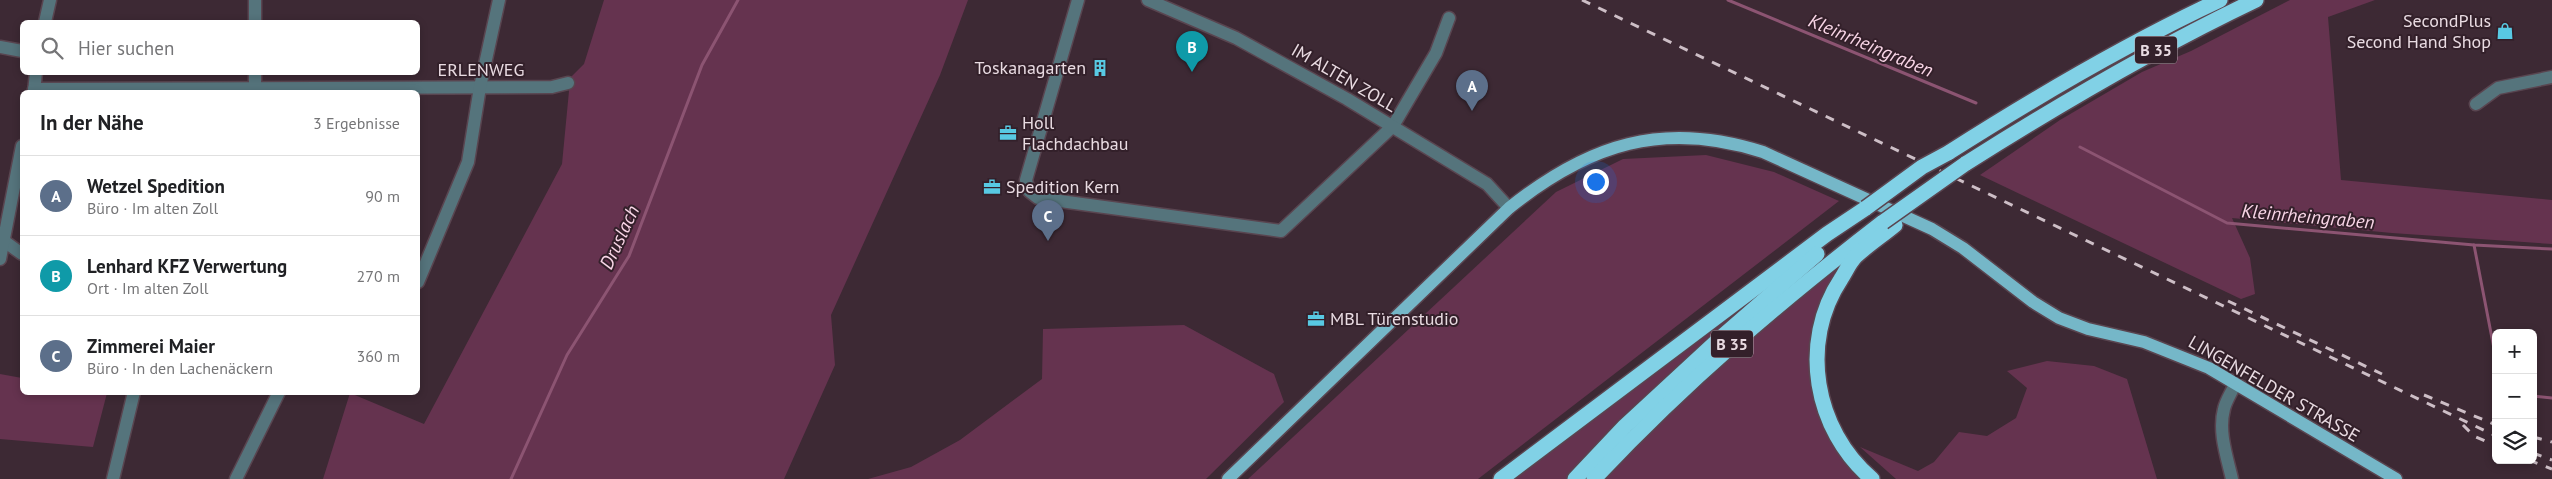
<!DOCTYPE html>
<html lang="de">
<meta charset="utf-8">
<style>
body{margin:0;font-family:"PT Sans",sans-serif;background:#f6f6f6;color:#202124}
.controls{position:absolute;right:15px;bottom:15px;display:grid;overflow:hidden;border-radius:8px;box-shadow:0 2px 8px #0003}
.controls button{width:45px;height:45px;display:grid;place-items:center;padding:0;border:0;border-bottom:1px solid #e0e0e0;background:#fff;color:#202124;font:25px sans-serif}
.you{position:absolute;left:1595px;top:181px;width:18px;height:18px;margin:-12px;border:4px solid #fff;border-radius:50%;background:#1a73e8;box-shadow:0 0 0 8px #1a73e833}
.badge{display:grid;place-items:center;width:32px;height:32px;border-radius:50%;background:#0b8043;color:#fff;font-size:16px;font-weight:700}
.pin{position:absolute;translate:-50% -41px;filter:drop-shadow(0 1px 2px #0008)}
.pin::after{content:'';position:absolute;top:26px;width:18px;height:15px;background:inherit;clip-path:polygon(0 0,100% 0,50% 100%)}
.list{margin:0;padding:0;list-style:none}
h2{display:flex;justify-content:space-between;align-items:center;height:65px;margin:0;padding:0 20px;font-size:21px}
h2 small{font-size:16px;font-weight:400;color:#757577}
.list li{display:grid;grid-template-columns:32px 1fr auto;gap:15px;align-items:center;box-sizing:border-box;height:80px;padding:0 20px;border-top:1px solid #e0e0e0}
.list b{display:block;font-size:19px;white-space:nowrap}
.list p{margin:0;font-size:16px;white-space:nowrap;color:#757577}
.list em{font-size:16px;font-style:normal;color:#757577}
.icon{flex:none;width:28px;height:28px;fill:none;stroke:currentColor;stroke-width:2;stroke-linecap:round;stroke-linejoin:round}
.map{position:relative;flex:none;width:2552px;height:479px;overflow:hidden}
.search{position:absolute;background:#fff;box-shadow:0 2px 8px #0003;left:20px;top:20px;width:400px;height:55px;display:flex;align-items:center;gap:12px;box-sizing:border-box;padding:0 18px;border-radius:8px;color:#757577;font-size:19px}
.panel{position:absolute;background:#fff;box-shadow:0 2px 8px #0003;left:20px;top:90px;width:400px;height:305px;border-radius:8px}
.map>svg:first-child{display:block}
.green{fill:#65334f}
.lines{fill:none;stroke-linecap:round;stroke-linejoin:round}
.stream{stroke:#8c5472;stroke-width:3}
.minor-casing{stroke:#594550;stroke-width:15}
.major-casing{stroke:#594550;stroke-width:15}
.highway-casing{stroke:#594550;stroke-width:18}
.minor{stroke:#55747c;stroke-width:12}
.major{stroke:#75b7c8;stroke-width:12}
.highway{stroke:#81d1e6;stroke-width:15}
.rail{stroke:#cdbec6;stroke-width:3;stroke-dasharray:9 9;stroke-linecap:butt}
.highway-bridge-casing{stroke:#594550;stroke-width:18;stroke-linecap:butt}
.highway-bridge{stroke:#81d1e6;stroke-width:15}
.labels{text-anchor:middle;stroke-width:4;stroke-linejoin:round;paint-order:stroke}
.shield{fill:#33202a;stroke:#b2a3ab;stroke-width:1}
.shield-label{font-size:16px;font-weight:bold;fill:#e9dbe2}
.poi-label{font-size:18px;fill:#e9dbe2;stroke:#33202a;text-anchor:start}
.street-label{font-size:18px;fill:#e9dbe2;stroke:#33202a}
.water-label{font-size:19px;font-style:italic;fill:#f9d6e7;stroke:#33202a}
</style>
<div class="map">
<svg width="2552" height="479" viewBox="0 0 2552 479">
<rect width="100%" height="100%" fill="#3d2934"/>
<g class="green">
<path d="M604,0H968L940,75L831,315L835,365L784,479H323L350,393L424,424L562,164L569,91L567,81L584,64Z"/>
<path d="M2290,0H2375L2328,17L2341,180L2552,200V244L2392,233L2232,218L2250,258L2255,294L2241,299L1980,175L2060,120L2142,72L2191,51Z"/>
<path d="M1706,155L1774,172L1839,201L1478,479H1248L1556,192L1623,159Z"/>
<path d="M1850,256L1813,374L1864,479H1607V475L1710,372Z"/>
<path d="M1781,274L1566,479H1508Z"/>
<path d="M1184,325L1274,374L1284,402L1206,479H868L911,467L960,440L1042,379L1043,329Z"/>
<path d="M2047,361L2094,366L2127,379L2157,479H1896L1860,447L1918,471L1934,462L1959,432L1987,436L2016,418L2027,388L2007,371Z"/>
<path d="M0,374L22,378V392L107,393L93,447L0,439Z"/>
</g>
<g class="lines">
<g class="stream">
<path d="M1728,0L1976,103"/>
<path d="M2080,147L2227,223L2474,245L2552,249"/>
<path d="M2474,245L2496,359"/>
<path d="M2533,396L2552,398"/>
<path d="M511,479L567,355L629,256L702,65L738,0"/>
</g>
<g class="minor-casing">
<g id="minor">
<path d="M255,0V22"/>
<path d="M1078,0L1026,180L1029,191L1038,198L1281,231L1393,126L1436,53L1449,18"/>
<path d="M1148,0L1236,38L1347,99L1487,184L1509,208"/>
<path d="M45,22L50,0"/>
<path d="M0,47L22,51"/>
<path d="M34,89L552,87L568,83"/>
<path d="M34,92L36,72"/>
<path d="M255,92V72"/>
<path d="M2476,104L2498,88L2552,77"/>
<path d="M0,238L22,254"/>
<path d="M0,259L22,146"/>
<path d="M418,282L468,162L480,87L499,0"/>
<path d="M113,479L134,392"/>
<path d="M236,479L279,392"/>
<path d="M2232,479C2227,457 2218,432 2224,409C2226,400 2232,392 2235,384"/>
</g>
</g>
<g class="major-casing">
<path id="major" d="M1228,479L1509,208C1589,144 1663,120 1763,152L1932,229L1963,248L2033,302L2059,318L2088,329L2144,342L2209,368L2396,479"/>
</g>
<g class="highway-casing">
<g id="highway">
<path d="M1948,153C2036,97 2126,44 2220,0"/>
<path d="M1965,164C2060,104 2155,48 2256,0"/>
<path d="M1501,479L1827,234L1866,208"/>
<path d="M1575,479L1625,426L1717,341L1817,254"/>
<path d="M1594,479C1684,383 1778,303 1883,222"/>
<path d="M1872,479C1814,430 1799,342 1841,279C1846,271 1850,262 1856,256C1868,245 1883,235 1895,225"/>
</g>
</g>
<use href="#minor" class="minor"/>
<use href="#major" class="major"/>
<use href="#highway" class="highway"/>
<g class="rail">
<path d="M1582,0L2496,436"/>
<path d="M2228,301L2382,374"/>
<path d="M2424,395L2496,425"/>
<path d="M2463,425L2474,436L2496,446"/>
<path d="M2533,437L2552,442"/>
<path d="M2533,453L2552,460"/>
<path d="M2529,460L2552,469"/>
</g>
<g class="highway-bridge-casing">
<g id="highway-bridge">
<path d="M1866,208L1922,167L1948,153"/>
<path d="M1883,222L1965,164"/>
</g>
</g>
<use href="#highway-bridge" class="highway-bridge"/>
</g>
<defs>
<g id="shop-bare" transform="scale(1.35)"><path d="M-5-2.5h2.3a2.7 3.5 0 0 1 5.4 0H5L5.5 6h-11ZM-1.5-2.5h3a1.5 2.3 0 0 0-3 0Z" fill="#58c9e3" stroke="#33202a" stroke-width="2.5" paint-order="stroke"/></g>
<g id="building-bare" transform="scale(1.35)"><path d="M-4-6H4V6H1V3H-1V6H-4ZM-2.5-4.3h1.7v1.8h-1.7ZM.8-4.3h1.7v1.8H.8ZM-2.5-1h1.7V.8h-1.7ZM.8-1h1.7V.8H.8Z" fill="#58c9e3" stroke="#33202a" stroke-width="2.5" paint-order="stroke"/></g>
<g id="office-bare" transform="scale(1.35)"><path d="M-6-3h4V-5.5h4V-3h4V5H-6ZM-1-4.5V-3h2v-1.5ZM-6 0V1H6V0Z" fill="#58c9e3" stroke="#33202a" stroke-width="2.5" paint-order="stroke"/></g>
</defs>
<g fill-rule="evenodd">
<use href="#shop-bare" x="2505" y="31"/>
<use href="#building-bare" x="1100" y="68"/>
<use href="#office-bare" x="1008" y="133"/>
<use href="#office-bare" x="992" y="187"/>
<use href="#office-bare" x="1316" y="319"/>
</g>
<g class="labels">
<g class="shield">
<rect x="2135" y="36.5" width="42" height="27" rx="4"/>
<rect x="1711" y="330.5" width="42" height="27" rx="4"/>
</g>
<g class="shield-label">
<text x="2156" y="56">B 35</text>
<text x="1732" y="350">B 35</text>
</g>
<g class="poi-label">
<text x="2491" y="27" text-anchor="end">SecondPlus<tspan x="2491" dy="21">Second Hand Shop</tspan></text>
<text x="1086" y="74" text-anchor="end">Toskanagarten</text>
<text x="1022" y="129">Holl<tspan x="1022" dy="21">Flachdachbau</tspan></text>
<text x="1006" y="193">Spedition Kern</text>
<text x="1330" y="325">MBL Türenstudio</text>
</g>
<g class="street-label">
<text x="481" y="76">ERLENWEG</text>
<text transform="translate(1344 78) rotate(30)" y="6">IM ALTEN ZOLL</text>
<text transform="translate(2274 389) rotate(30)" y="6">LINGENFELDER STRASSE</text>
</g>
<g class="water-label">
<text transform="translate(1871 45) rotate(23)" y="7">Kleinrheingraben</text>
<text transform="translate(2308 216) rotate(5)" y="7">Kleinrheingraben</text>
<text transform="translate(619 237) rotate(-65)" y="7">Druslach</text>
</g>
</g>
</svg>
<div class="controls">
<button>+</button>
<button>−</button>
<button><svg class="icon" aria-label="layers" viewBox="0 0 24 24"><path d="M12 4l9 5-9 5-9-5zM3 14l9 5 9-5"/></svg></button>
</div>
<div class="you"></div>
<div class="pin badge" style="left:1472px;top:111px;background:#5c6f8a">A</div>
<div class="pin badge" style="left:1192px;top:72px;background:#0f9aa8">B</div>
<div class="pin badge" style="left:1048px;top:241px;background:#5c6f8a">C</div>
<div class="search"><svg class="icon" aria-label="search" viewBox="0 0 24 24"><circle cx="10" cy="10" r="6"/><path d="M15 15l6 6"/></svg>Hier suchen</div>
<section class="panel">
<h2>In der Nähe<small>3 Ergebnisse</small></h2>
<ul class="list">
<li><span class="badge" style="background:#5c6f8a">A</span><div><b>Wetzel Spedition</b><p>Büro · Im alten Zoll</p></div><em>90 m</em></li>
<li><span class="badge" style="background:#0f9aa8">B</span><div><b>Lenhard KFZ Verwertung</b><p>Ort · Im alten Zoll</p></div><em>270 m</em></li>
<li><span class="badge" style="background:#5c6f8a">C</span><div><b>Zimmerei Maier</b><p>Büro · In den Lachenäckern</p></div><em>360 m</em></li>
</ul>
</section>
</div>
